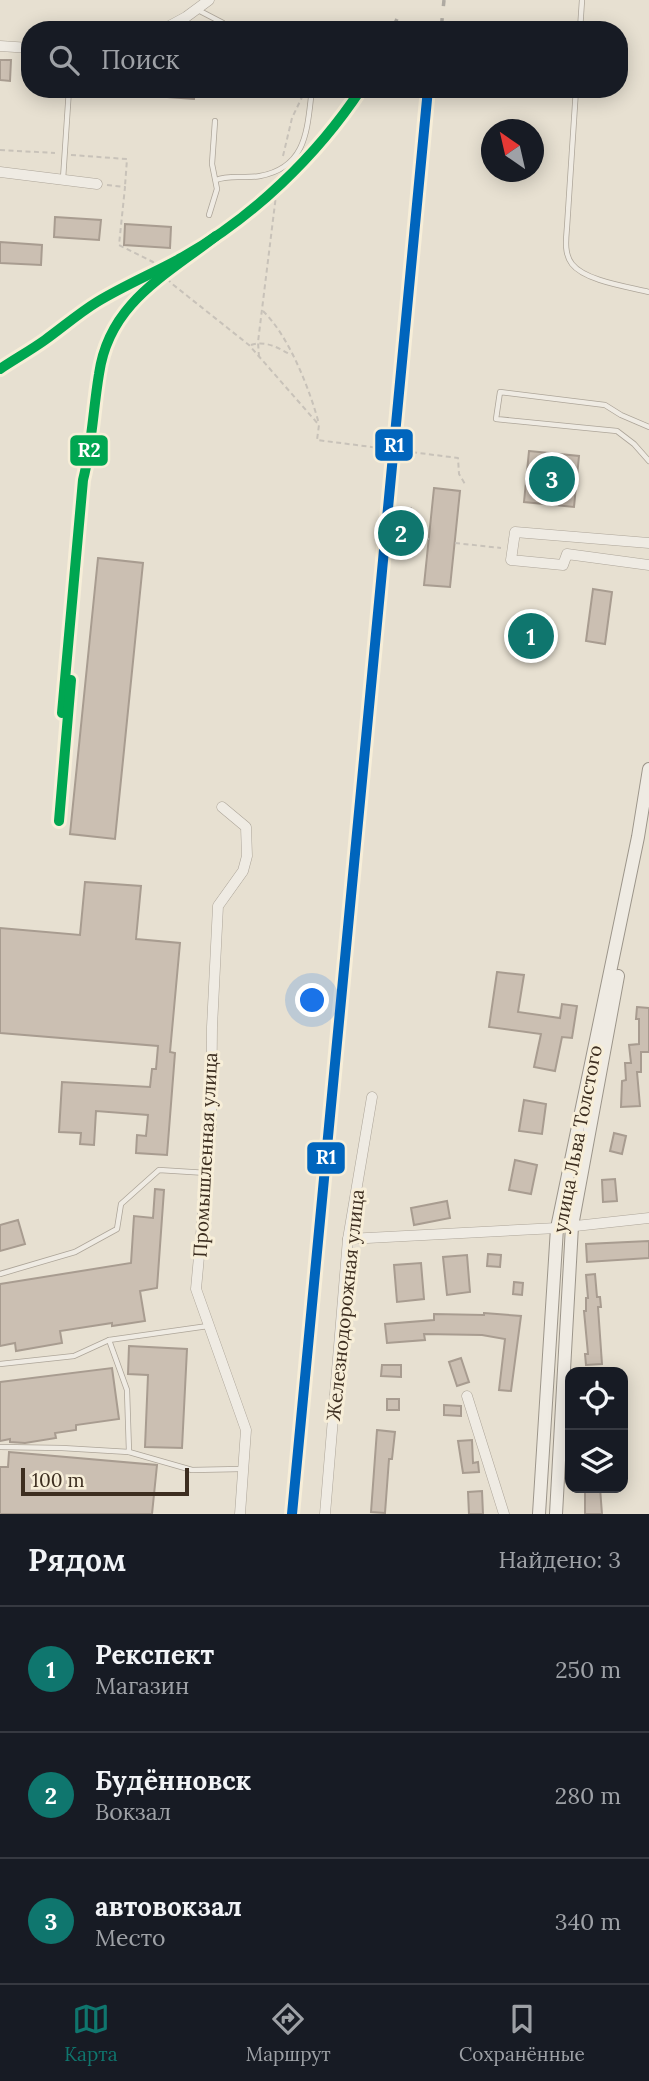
<!DOCTYPE html>
<html lang="ru">
<meta charset="utf-8">
<style>
body{margin:0;font-family:Lora,serif;background:#20242c;color:#f1f3f6}
.controls{position:absolute;right:21px;bottom:21px;display:grid;overflow:hidden;border-radius:14px;box-shadow:0 4px 18px #0003}
.controls button{width:63px;height:63px;display:grid;place-items:center;padding:0;border:0;border-bottom:2px solid #363941;background:#171b24;color:#f1f3f6;font:35px sans-serif}
.compass{position:absolute;left:481px;top:119px;width:63px;height:63px;border-radius:50%;background:#171b24;box-shadow:0 4px 18px #0003;rotate:326deg}
.scale{position:absolute;left:21px;bottom:18px;width:168px;box-sizing:border-box;padding-left:7px;border:4px solid #3d2e20;border-top:0;font-size:19px;line-height:24px;white-space:nowrap;color:#3d2e20;-webkit-text-stroke:5px #f7eed8;paint-order:stroke}
.you{position:absolute;left:313px;top:1001px;width:24px;height:24px;margin:-18px;border:5px solid #fff;border-radius:50%;background:#1a73e8;box-shadow:0 0 0 10px #1a73e833}
.badge{display:grid;place-items:center;width:46px;height:46px;border-radius:50%;background:#0f766e;color:#fff;font-size:23px;font-weight:700}
.pin{position:absolute;translate:-50% -50%;border:4px solid #fff;box-shadow:0 2px 7px #0006}
.list{margin:0;padding:0;list-style:none}
h2{display:flex;justify-content:space-between;align-items:center;height:91px;margin:0;padding:0 28px;font-size:30px}
h2 small{font-size:23px;font-weight:400;color:#9ea1a6}
.list li{display:grid;grid-template-columns:46px 1fr auto;gap:21px;align-items:center;box-sizing:border-box;height:126px;padding:0 28px;border-top:2px solid #363941}
.list b{display:block;font-size:26px;white-space:nowrap}
.list p{margin:0;font-size:23px;white-space:nowrap;color:#9ea1a6}
.list em{font-size:23px;font-style:normal;color:#9ea1a6}
.icon{flex:none;width:38px;height:38px;fill:none;stroke:currentColor;stroke-width:2;stroke-linecap:round;stroke-linejoin:round}
.map{position:relative;flex:none;width:649px;height:1514px;overflow:hidden}
.search{position:absolute;background:#171b24;box-shadow:0 4px 18px #0003;left:21px;right:21px;top:21px;height:77px;display:flex;align-items:center;gap:18px;box-sizing:border-box;padding:0 24px;border-radius:28px;color:#9ea1a6;font-size:26px}
.sheet{height:469px;background:#171b24}
nav{display:flex;justify-content:space-around;align-items:center;box-sizing:border-box;height:98px;border-top:2px solid #363941;background:#171b24;font-size:19px;color:#9ea1a6}
nav a{display:grid;justify-items:center;gap:4px}
nav .on{color:#0f766e}
.map>svg:first-child{display:block}
.building{fill:#cbbfb2;stroke:#a89c90;stroke-width:2}
.lines{fill:none;stroke-linecap:round;stroke-linejoin:round}
.lane-casing{stroke:#ada599;stroke-width:6}
.street-casing{stroke:#ada599;stroke-width:11}
.secondary-casing{stroke:#9c958a;stroke-width:14}
.path{stroke:#c8c2b9;stroke-width:2;stroke-dasharray:5 3.5;stroke-linecap:butt}
.lane{stroke:#efebe3;stroke-width:4.5}
.street{stroke:#efebe3;stroke-width:10}
.secondary{stroke:#efebe3;stroke-width:12}
.rail{stroke:#afaaa2;stroke-width:3.5;stroke-dasharray:12 12;stroke-linecap:butt}
.rail-1-casing{stroke:#f7eed8;stroke-width:16}
.rail-2-casing{stroke:#f7eed8;stroke-width:16}
.rail-1{stroke:#0065bd;stroke-width:10}
.rail-2{stroke:#00a651;stroke-width:10}
.labels{text-anchor:middle;stroke-width:6;stroke-linejoin:round;paint-order:stroke}
.street-label{font-size:19px;fill:#3d2e20;stroke:#f7eed8}
.line-badge{stroke:#f7eed8;stroke-width:2.5}
.badge-label{font-size:19px;text-anchor:middle;font-weight:bold;fill:#fff}
</style>
<div class="map">
<svg width="649" height="1514" viewBox="0 0 649 1514">
<rect width="100%" height="100%" fill="#e7e0d1"/>
<g class="building">
<path d="M0,60H11L10,81L0,80Z"/>
<path d="M154,89H195L194,99L154,96Z"/>
<path d="M55,217L101,220L99,240L54,237Z"/>
<path d="M125,224L171,227L170,248L124,245Z"/>
<path d="M0,242L42,245L41,265L0,263Z"/>
<path d="M529,451L579,456L574,507L524,502Z"/>
<path d="M434,488L460,491L450,587L424,585Z"/>
<path d="M98,558L143,563L115,839L70,834Z"/>
<path d="M593,589L612,592L605,644L586,641Z"/>
<path d="M515,617L550,620L547,655L512,652Z"/>
<path d="M85,882L141,886L136,939L180,943L170,1052L175,1053L167,1155L136,1153L137,1135L146,1136L148,1115L96,1111L94,1145L80,1144L81,1133L59,1132L62,1082L150,1087L152,1069H156L158,1046L0,1033V928L80,935Z"/>
<path d="M497,972L524,975L518,1012L560,1018L562,1004L577,1006L572,1038L562,1037L555,1071L534,1067L541,1034L489,1027Z"/>
<path d="M637,1007L649,1008V1052H641V1072H637L640,1106L621,1107L622,1081L626,1080L625,1063H631L629,1045L639,1044V1019H636Z"/>
<path d="M524,1100L546,1104L542,1134L519,1131Z"/>
<path d="M614,1133L626,1136L622,1154L610,1151Z"/>
<path d="M515,1160L537,1165L531,1194L509,1190Z"/>
<path d="M615,1179L617,1201L603,1202L602,1180Z"/>
<path d="M155,1189L164,1190L157,1288L140,1291L145,1321L112,1326V1323L60,1331L62,1343L16,1351L15,1343L0,1346V1284L131,1263L134,1216L153,1218Z"/>
<path d="M447,1201L450,1218L414,1225L411,1208Z"/>
<path d="M18,1220L25,1244L0,1251V1225Z"/>
<path d="M649,1241V1258L587,1262L586,1244Z"/>
<path d="M488,1254L501,1255L500,1267L487,1266Z"/>
<path d="M467,1255L470,1292L447,1295L443,1257Z"/>
<path d="M421,1263L424,1299L397,1302L394,1265Z"/>
<path d="M595,1274L597,1297H600L601,1307H598L602,1364L586,1365L585,1354H588L584,1311H586V1298H588L586,1275Z"/>
<path d="M514,1282L523,1283L522,1295L513,1294Z"/>
<path d="M484,1313L521,1316L511,1391L499,1390L505,1339L482,1335L424,1334L425,1340L387,1343L385,1324L434,1320V1314L484,1315Z"/>
<path d="M129,1346L187,1349L182,1448L145,1447L148,1375L128,1374Z"/>
<path d="M461,1358L469,1382L457,1386L449,1362Z"/>
<path d="M382,1365H401V1377L381,1376Z"/>
<path d="M112,1368L119,1419L76,1425V1430L55,1433L56,1438L25,1443L10,1442V1439L0,1441V1382Z"/>
<rect x="387" y="1399" width="12" height="11"/>
<path d="M444,1405L461,1406V1416L444,1415Z"/>
<path d="M377,1430L395,1432L392,1459H389L385,1513L371,1512Z"/>
<path d="M472,1440L473,1463L478,1462L479,1472L463,1473L458,1441Z"/>
<path d="M9,1452L157,1465L152,1514H0V1467H8Z"/>
<path d="M585,1488H600L602,1514H585Z"/>
<path d="M482,1491L483,1514H469L468,1492Z"/>
</g>
<g class="lines">
<g class="lane-casing">
<g id="lane">
<path d="M198,10L223,23L231,30"/>
<path d="M580,30L582,0"/>
<path d="M576,89L567,227C566,239 564,254 572,264C585,281 629,287 649,292"/>
<path d="M63,179L69,89"/>
<path d="M216,180C231,174 244,179 260,176C308,167 307,128 312,89"/>
<path d="M209,215L217,189L212,164L215,121"/>
<path d="M649,427L621,415L605,405L500,392L496,419L617,431L634,444L649,461"/>
<path d="M0,1274L75,1252L117,1229L121,1204L159,1170L207,1173"/>
<path d="M109,1340L127,1390L129,1452L192,1470L241,1469"/>
<path d="M0,1364L74,1356L109,1340L208,1326"/>
<path d="M0,1447L62,1448L129,1452"/>
</g>
</g>
<g class="street-casing">
<g id="street">
<path d="M162,30L186,17L209,0"/>
<path d="M0,46L30,48"/>
<path d="M0,172L97,184"/>
<path d="M649,543L515,532L511,560L563,565L567,554L649,565"/>
<path d="M222,807L246,827L247,856L243,871L218,906L212,1027L211,1127L196,1289L246,1430L240,1514"/>
<path d="M348,1239L557,1228L649,1218"/>
<path d="M467,1396L504,1514"/>
<path d="M325,1514L348,1239L372,1097"/>
</g>
</g>
<g class="secondary-casing">
<g id="secondary">
<path d="M539,1514L557,1228L638,837L649,769"/>
<path d="M556,1514L572,1226L618,976"/>
</g>
</g>
<g class="path">
<path d="M0,150L55,153"/>
<path d="M71,155L127,159L125,186"/>
<path d="M283,156L292,118L303,95"/>
<path d="M107,185L125,187L119,245L153,262L171,283L249,345L319,425L317,440L458,458L459,474L465,484"/>
<path d="M263,311C289,336 310,390 319,424"/>
<path d="M251,345C265,340 279,348 291,355"/>
<path d="M259,357L258,342L278,179"/>
<path d="M402,508H412"/>
<path d="M409,537L429,539"/>
<path d="M455,543L501,548"/>
</g>
<use href="#lane" class="lane"/>
<use href="#street" class="street"/>
<use href="#secondary" class="secondary"/>
<g class="rail">
<path d="M392,30L397,19"/>
<path d="M441,30L444,0"/>
<path d="M208,241C268,202 322,148 361,89"/>
<path d="M0,369L43,341L88,308L122,288L163,267"/>
<path d="M62,713L83,480C92,445 93,410 99,374C109,303 165,276 216,236"/>
<path d="M59,821L69,702"/>
<path d="M292,1514L428,89"/>
</g>
<g class="rail-1-casing">
<path id="rail-1" d="M292,1514L428,89"/>
</g>
<g class="rail-2-casing">
<g id="rail-2">
<path d="M0,369C15,359 31,350 45,340C63,327 79,313 97,302C125,285 154,273 183,257C252,218 317,156 361,89"/>
<path d="M62,713L83,480C92,445 93,410 99,374C109,303 165,276 216,236"/>
<path d="M59,821L71,680"/>
</g>
</g>
<use href="#rail-1" class="rail-1"/>
<use href="#rail-2" class="rail-2"/>
</g>
<g class="labels">
<g class="street-label">
<text transform="translate(577 1139) rotate(-79)" y="7">улица Льва Толстого</text>
<text transform="translate(205 1155) rotate(-87)" y="7">Промышленная улица</text>
<text transform="translate(345 1305) rotate(-84)" y="7">Железнодорожная улица</text>
</g>
</g>
<g class="line-badge">
<rect x="374" y="428" width="40" height="34" rx="7" fill="#0065bd"/>
<rect x="69" y="434" width="40" height="33" rx="7" fill="#00a651"/>
<rect x="306" y="1141" width="40" height="34" rx="7" fill="#0065bd"/>
</g>
<g class="badge-label">
<text x="394" y="452">R1</text>
<text x="89" y="457">R2</text>
<text x="326" y="1164">R1</text>
</g>
</svg>
<div class="controls">
<button><svg class="icon" aria-label="locate" viewBox="0 0 24 24"><circle cx="12" cy="12" r="6"/><path d="M12 2v4M12 18v4M2 12h4M18 12h4"/></svg></button>
<button><svg class="icon" aria-label="layers" viewBox="0 0 24 24"><path d="M12 4l9 5-9 5-9-5zM3 14l9 5 9-5"/></svg></button>
</div>
<svg class="compass" viewBox="-18 -18 36 36"><path d="M0-13l5 13h-10z" fill="#e53935"/><path d="M0 13l5-13h-10z" fill="#9ea1a6"/></svg>
<div class="scale">100 m</div>
<div class="you"></div>
<div class="pin badge" style="left:531px;top:636px">1</div>
<div class="pin badge" style="left:401px;top:533px">2</div>
<div class="pin badge" style="left:552px;top:479px">3</div>
<div class="search"><svg class="icon" aria-label="search" viewBox="0 0 24 24"><circle cx="10" cy="10" r="6"/><path d="M15 15l6 6"/></svg>Поиск</div>
</div>
<section class="sheet">
<h2>Рядом<small>Найдено: 3</small></h2>
<ul class="list">
<li><span class="badge">1</span><div><b>Рекспект</b><p>Магазин</p></div><em>250 m</em></li>
<li><span class="badge">2</span><div><b>Будённовск</b><p>Вокзал</p></div><em>280 m</em></li>
<li><span class="badge">3</span><div><b>автовокзал</b><p>Место</p></div><em>340 m</em></li>
</ul>
</section>
<nav>
<a class="on"><svg class="icon" aria-label="map" viewBox="0 0 24 24"><path d="M3 6l6-2 6 2 6-2v14l-6 2-6-2-6 2zM9 4v14M15 6v14"/></svg>Карта</a>
<a><svg class="icon" aria-label="directions" viewBox="0 0 24 24"><path d="M12 3l9 9-9 9-9-9zM9 14v-3h6M13 9l2 2-2 2"/></svg>Маршрут</a>
<a><svg class="icon" aria-label="saved" viewBox="0 0 24 24"><path d="M7 4h10v16l-5-4-5 4z"/></svg>Сохранённые</a>
</nav>
